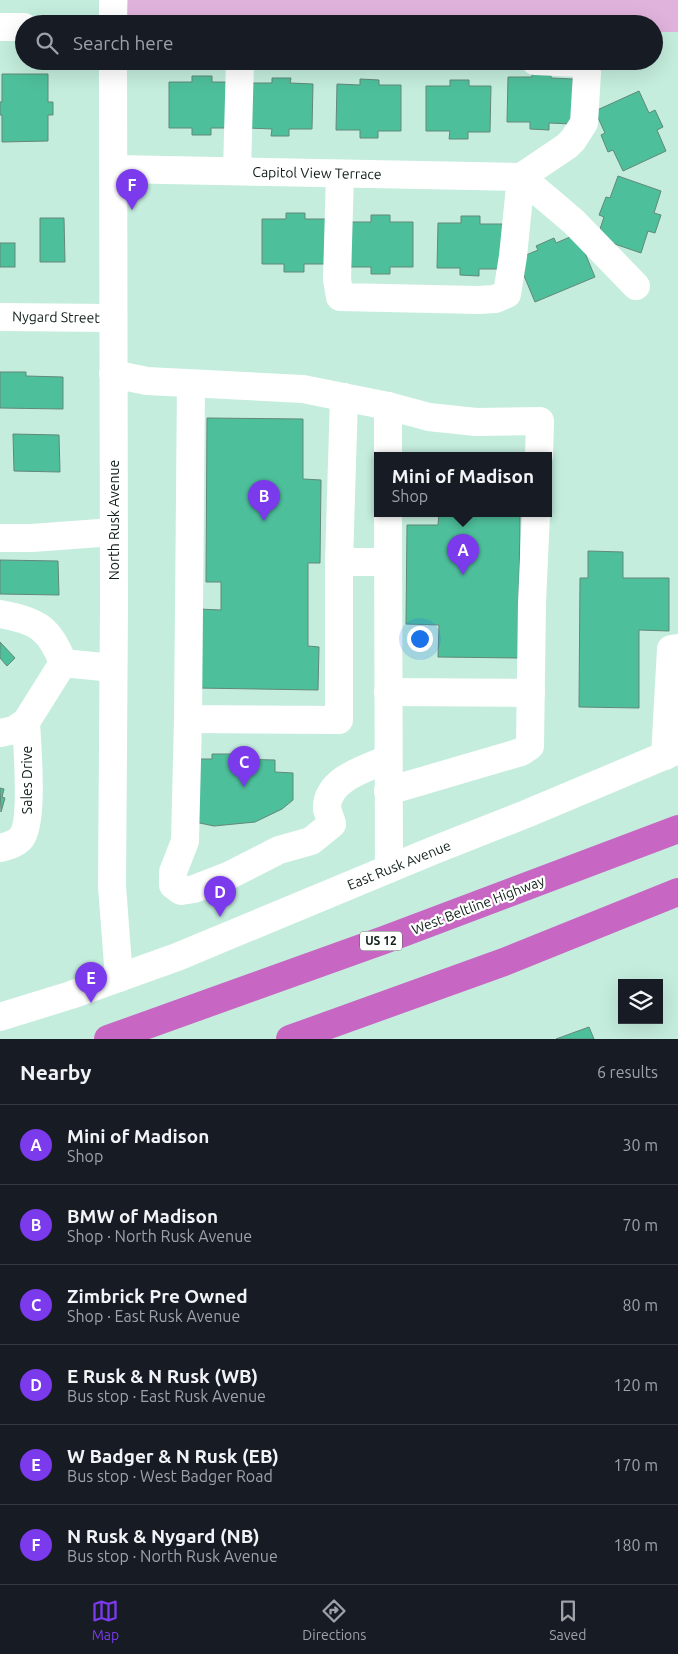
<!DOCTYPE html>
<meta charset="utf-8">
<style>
body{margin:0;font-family:Ubuntu,sans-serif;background:#20242c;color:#f1f3f6}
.controls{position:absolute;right:15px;bottom:15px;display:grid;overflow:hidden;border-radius:0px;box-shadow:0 5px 20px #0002}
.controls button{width:45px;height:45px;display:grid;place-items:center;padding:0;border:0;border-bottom:1px solid #363941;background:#171b24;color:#f1f3f6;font:25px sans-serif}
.you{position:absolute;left:419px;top:638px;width:18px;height:18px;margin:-12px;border:4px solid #fff;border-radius:50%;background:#1a73e8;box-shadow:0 0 0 8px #1a73e833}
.badge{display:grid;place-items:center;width:32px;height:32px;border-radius:50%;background:#7c3aed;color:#fff;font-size:16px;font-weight:700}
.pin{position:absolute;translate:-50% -41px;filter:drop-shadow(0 1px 2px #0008)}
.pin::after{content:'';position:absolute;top:26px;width:18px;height:15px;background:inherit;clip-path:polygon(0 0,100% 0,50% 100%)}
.popup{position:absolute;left:374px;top:452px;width:178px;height:65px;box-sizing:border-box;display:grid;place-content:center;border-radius:0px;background:#171b24;filter:drop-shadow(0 1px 4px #0005);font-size:16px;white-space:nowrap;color:#9ea1a6}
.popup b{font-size:19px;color:#f1f3f6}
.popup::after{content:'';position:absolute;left:50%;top:100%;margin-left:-10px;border:10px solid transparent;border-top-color:#171b24}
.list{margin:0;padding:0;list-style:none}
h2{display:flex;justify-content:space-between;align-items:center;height:65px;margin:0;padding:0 20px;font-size:21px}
h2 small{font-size:16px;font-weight:400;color:#9ea1a6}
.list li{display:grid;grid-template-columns:32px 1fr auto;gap:15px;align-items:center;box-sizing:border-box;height:80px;padding:0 20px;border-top:1px solid #363941}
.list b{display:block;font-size:19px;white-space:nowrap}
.list p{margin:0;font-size:16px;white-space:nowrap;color:#9ea1a6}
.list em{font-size:16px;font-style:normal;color:#9ea1a6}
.icon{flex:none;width:28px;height:28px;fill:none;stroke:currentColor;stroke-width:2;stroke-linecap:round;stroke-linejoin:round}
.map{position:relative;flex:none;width:678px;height:1039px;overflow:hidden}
.search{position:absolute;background:#171b24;box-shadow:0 5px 20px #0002;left:15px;right:15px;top:15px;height:55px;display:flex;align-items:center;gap:12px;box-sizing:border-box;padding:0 18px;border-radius:28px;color:#9ea1a6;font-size:19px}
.sheet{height:545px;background:#171b24}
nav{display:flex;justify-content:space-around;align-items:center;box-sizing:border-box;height:70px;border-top:1px solid #363941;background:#171b24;font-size:14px;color:#9ea1a6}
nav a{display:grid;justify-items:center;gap:2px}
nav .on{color:#7c3aed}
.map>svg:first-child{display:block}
.green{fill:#e0b3dc}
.building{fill:#4ebf9b;stroke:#628879}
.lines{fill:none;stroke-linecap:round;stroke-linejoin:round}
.minor{stroke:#fff;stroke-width:28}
.highway{stroke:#c867c3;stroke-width:28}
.labels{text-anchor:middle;stroke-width:4.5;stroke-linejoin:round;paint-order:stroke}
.shield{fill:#fff;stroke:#57625e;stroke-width:1}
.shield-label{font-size:12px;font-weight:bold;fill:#0f1e19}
.street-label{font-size:14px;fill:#0f1e19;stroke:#fff}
</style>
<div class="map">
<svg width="678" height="1039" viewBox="0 0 678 1039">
<rect width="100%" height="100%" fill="#c4eddd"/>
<path class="green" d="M128,0H678V32H654V24H127Z"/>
<g class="building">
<path d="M532,69L551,70V78L573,79L572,124L549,123V130L530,129V122H507L508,77H532Z"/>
<path d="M2,74H48V102H53V115H48V141L2,142V115H0V102H2Z"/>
<path d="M192,76H212V82H235V128H211V135H192V128H169V82H192Z"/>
<path d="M272,78H291L290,83L313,84L312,129H289V136H271L272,129L248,128V83H272Z"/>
<path d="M360,79L379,80V85H401V131H378V138H360V130H336L337,84L360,85Z"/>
<path d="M450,80H469V86H491L490,132H468V139H449L450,131H426V86H450Z"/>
<path d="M639,91L649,113L655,110L663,127L657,130L666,151L623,171L613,150L608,152L601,135L605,133L595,111Z"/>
<path d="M618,176L661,191L654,213L661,215L655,233L648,231L641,253L597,238L604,217L599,215L606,197L610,198Z"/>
<path d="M286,213H305V219H327V264H304V272H284V264H262V219H286Z"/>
<path d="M371,215H390V222H413V267H390V274H371V267H348L349,222H371Z"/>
<path d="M461,216H480V224H503V269H479V276L460,275V268H437L438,223H461Z"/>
<path d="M40,218H64L65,262H40Z"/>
<path d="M577,234L595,277L535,302L517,259L538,250L536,246L554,238L556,243Z"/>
<rect x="0" y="243" width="15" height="24"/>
<path d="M0,372H26V376L63,377V409L0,408Z"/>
<path d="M207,418L303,419V479L321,480L320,563H308V646L319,647L318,690L197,688L198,609L221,610V582H206Z"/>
<path d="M13,434L59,435L60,472L14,471Z"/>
<path d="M439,514H520L518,658L438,657L439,625L406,624L407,525H438Z"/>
<path d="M588,551L623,552V578H669V631L639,630V708L579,707L580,578H588Z"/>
<path d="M0,560L58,561L59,595L0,594Z"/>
<path d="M0,642L15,658L7,666L0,658Z"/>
<path d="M212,754H232V759L275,760V772L293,773V800L282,809L255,822L214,826L195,822L196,759H212Z"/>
<path d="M0,788L4,789L2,797L5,798L1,812Z"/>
<path d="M589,1027L594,1039H556Z"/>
</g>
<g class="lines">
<g class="minor">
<path d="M113,24V0"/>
<path d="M0,27H24"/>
<path d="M113,61L114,606L112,886L119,978"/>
<path d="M114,169L521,177L567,146L573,140L584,123L587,73L586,69L579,63L535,61"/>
<path d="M237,171L240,61"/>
<path d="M340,174L337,279L340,297L478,300L495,299L507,294L513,256L521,177L574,222L636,286"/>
<path d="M0,317L113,318"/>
<path d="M113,374L147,381L303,389L388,406V456"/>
<path d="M191,384L188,719L339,720V562H388"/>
<path d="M388,406L429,417L476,422L540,421L539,456"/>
<path d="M388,514L389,869"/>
<path d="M0,538H32L113,532"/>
<path d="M339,562L344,397"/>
<path d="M0,614C36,620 50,628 63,663"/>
<path d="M63,663L113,668"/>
<path d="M388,692L531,693"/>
<path d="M188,719L185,841L173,872V885L181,891L194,889L230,875L279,850L311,841L332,824C331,819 328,813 327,809C326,779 367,768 388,759"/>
<path d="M0,733L14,730L26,722L63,663"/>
<path d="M665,756L671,649L678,648"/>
<path d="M388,791L521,752L530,746L532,603L536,514"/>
<path d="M0,848C7,846 16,844 21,838C34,823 27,744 26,722"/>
<path d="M0,1017L71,995L177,957L432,851L526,814L678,750"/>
</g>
<g class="highway">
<path d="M108,1039L384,940L678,829"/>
<path d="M290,1039L504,962L678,892"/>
</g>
</g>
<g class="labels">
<rect class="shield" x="360" y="931.5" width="42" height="19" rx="4"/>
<g class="shield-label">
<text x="381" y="945">US 12</text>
</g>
<g class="street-label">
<text transform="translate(317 173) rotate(1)" y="5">Capitol View Terrace</text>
<text transform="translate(56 317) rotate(1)" y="5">Nygard Street</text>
<text transform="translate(114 520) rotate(-90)" y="5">North Rusk Avenue</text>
<text transform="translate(27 780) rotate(-90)" y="5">Sales Drive</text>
<text transform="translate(399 865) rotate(-22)" y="5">East Rusk Avenue</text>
<text transform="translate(478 905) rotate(-21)" y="5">West Beltline Highway</text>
</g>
</g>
</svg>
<div class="controls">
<button><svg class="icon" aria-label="layers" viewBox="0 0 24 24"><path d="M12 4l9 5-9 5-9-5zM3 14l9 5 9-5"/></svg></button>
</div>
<div class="you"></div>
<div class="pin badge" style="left:463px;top:575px">A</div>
<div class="popup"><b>Mini of Madison</b>Shop</div>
<div class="pin badge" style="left:264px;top:521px">B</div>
<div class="pin badge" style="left:244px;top:787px">C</div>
<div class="pin badge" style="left:220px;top:917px">D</div>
<div class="pin badge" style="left:91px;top:1003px">E</div>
<div class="pin badge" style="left:132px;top:210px">F</div>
<div class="search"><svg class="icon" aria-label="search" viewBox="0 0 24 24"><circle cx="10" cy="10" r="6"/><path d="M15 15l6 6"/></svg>Search here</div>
</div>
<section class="sheet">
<h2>Nearby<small>6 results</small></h2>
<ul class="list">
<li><span class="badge">A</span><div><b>Mini of Madison</b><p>Shop</p></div><em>30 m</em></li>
<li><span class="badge">B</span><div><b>BMW of Madison</b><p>Shop · North Rusk Avenue</p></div><em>70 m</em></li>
<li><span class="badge">C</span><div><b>Zimbrick Pre Owned</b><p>Shop · East Rusk Avenue</p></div><em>80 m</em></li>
<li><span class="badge">D</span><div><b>E Rusk &amp; N Rusk (WB)</b><p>Bus stop · East Rusk Avenue</p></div><em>120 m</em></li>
<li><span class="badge">E</span><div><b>W Badger &amp; N Rusk (EB)</b><p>Bus stop · West Badger Road</p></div><em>170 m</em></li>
<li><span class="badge">F</span><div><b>N Rusk &amp; Nygard (NB)</b><p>Bus stop · North Rusk Avenue</p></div><em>180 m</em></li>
</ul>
</section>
<nav>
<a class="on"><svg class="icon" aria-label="map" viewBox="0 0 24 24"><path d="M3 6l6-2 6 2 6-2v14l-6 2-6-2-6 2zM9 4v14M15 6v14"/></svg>Map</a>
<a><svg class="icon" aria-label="directions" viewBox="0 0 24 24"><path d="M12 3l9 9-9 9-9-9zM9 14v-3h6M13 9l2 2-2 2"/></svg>Directions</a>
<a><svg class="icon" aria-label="saved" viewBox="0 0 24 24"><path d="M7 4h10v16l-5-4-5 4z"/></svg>Saved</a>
</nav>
